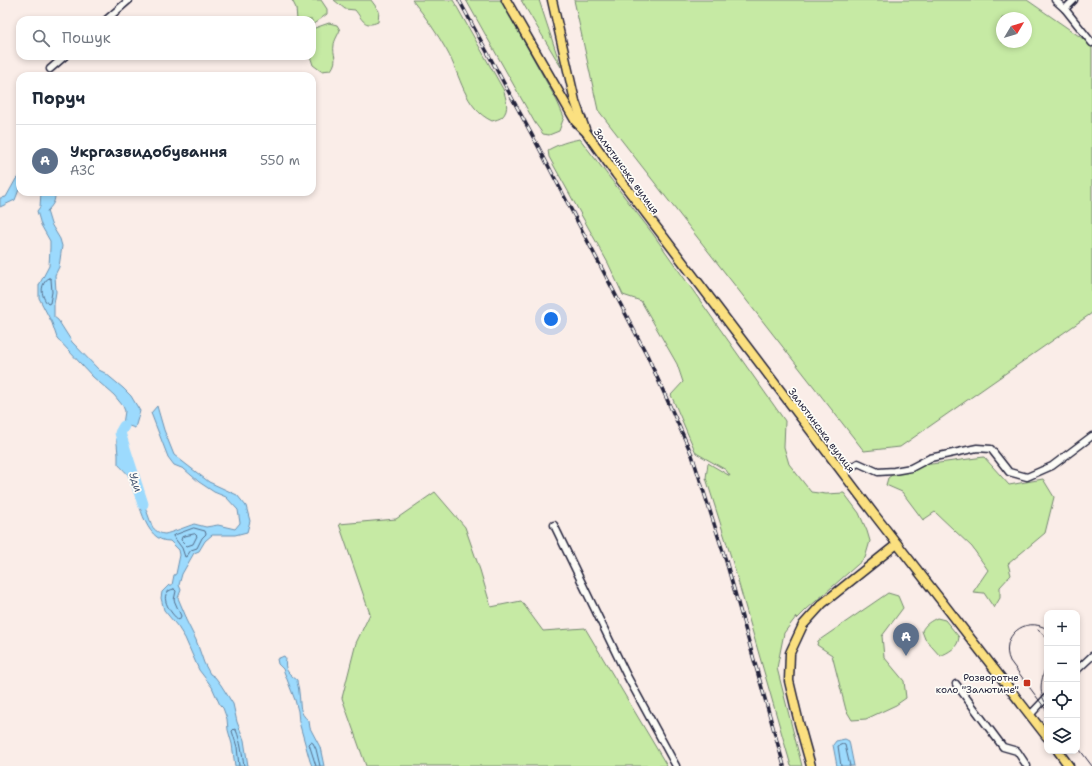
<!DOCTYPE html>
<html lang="uk">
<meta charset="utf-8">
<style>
body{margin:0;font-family:"Shantell Sans",sans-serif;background:#f2f2f3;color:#1f2937}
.controls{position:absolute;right:12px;bottom:12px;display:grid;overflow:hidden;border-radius:8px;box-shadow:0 2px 6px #0003}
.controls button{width:36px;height:36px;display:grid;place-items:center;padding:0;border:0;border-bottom:1px solid #e0e1e3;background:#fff;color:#1f2937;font:20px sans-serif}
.compass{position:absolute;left:996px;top:12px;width:36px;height:36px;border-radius:50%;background:#fff;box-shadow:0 2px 6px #0003;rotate:52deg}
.you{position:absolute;left:551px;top:319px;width:14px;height:14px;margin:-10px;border:3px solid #fff;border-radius:50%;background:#1a73e8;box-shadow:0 0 0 6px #1a73e833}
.badge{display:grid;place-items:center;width:26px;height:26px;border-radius:50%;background:#b45309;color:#fff;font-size:13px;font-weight:700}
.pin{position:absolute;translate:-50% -33px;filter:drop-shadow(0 1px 2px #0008)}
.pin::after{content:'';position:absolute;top:21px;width:14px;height:12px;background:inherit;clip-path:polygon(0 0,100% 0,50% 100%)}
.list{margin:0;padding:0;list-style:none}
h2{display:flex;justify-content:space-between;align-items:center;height:52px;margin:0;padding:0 16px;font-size:17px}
h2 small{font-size:13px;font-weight:400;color:#747a83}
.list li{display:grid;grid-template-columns:26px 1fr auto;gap:12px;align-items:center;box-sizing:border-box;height:72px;padding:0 16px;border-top:1px solid #e0e1e3}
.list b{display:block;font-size:15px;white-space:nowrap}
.list p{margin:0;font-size:13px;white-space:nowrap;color:#747a83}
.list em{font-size:13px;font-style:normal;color:#747a83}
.icon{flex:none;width:22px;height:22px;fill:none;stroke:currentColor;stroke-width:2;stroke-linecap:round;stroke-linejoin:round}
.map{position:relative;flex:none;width:1092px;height:766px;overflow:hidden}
.search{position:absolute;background:#fff;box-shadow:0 2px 6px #0003;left:16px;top:16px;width:300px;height:44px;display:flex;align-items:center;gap:10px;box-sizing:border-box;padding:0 14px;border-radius:12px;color:#747a83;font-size:15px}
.panel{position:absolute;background:#fff;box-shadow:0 2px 6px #0003;left:16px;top:72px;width:300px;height:124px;border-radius:12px}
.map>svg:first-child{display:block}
.green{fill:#c6eaa4;stroke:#748670;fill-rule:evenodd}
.water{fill:#9cdafd;stroke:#6b90af}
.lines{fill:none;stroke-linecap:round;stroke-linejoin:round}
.shore{stroke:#536c89;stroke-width:1}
.river{stroke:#9cdafd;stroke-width:11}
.minor-casing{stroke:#22223b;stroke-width:9}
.major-casing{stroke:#22223b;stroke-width:11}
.minor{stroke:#fdfcf7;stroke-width:6}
.major{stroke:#fbe080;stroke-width:8}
.tram{stroke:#22223b;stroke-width:1}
.rail-casing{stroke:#22223b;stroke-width:3.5}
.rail{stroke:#fdfcf7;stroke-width:2;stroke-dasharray:6;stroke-linecap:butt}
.poi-dot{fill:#c8321e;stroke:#fdfcf7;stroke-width:1.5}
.labels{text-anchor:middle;stroke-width:3.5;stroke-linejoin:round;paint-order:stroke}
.street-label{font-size:10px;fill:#22223b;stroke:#fdfcf7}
.poi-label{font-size:10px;fill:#22223b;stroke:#fdfcf7;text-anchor:end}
.water-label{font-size:11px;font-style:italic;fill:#475975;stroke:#fdfcf7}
</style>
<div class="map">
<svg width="1092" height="766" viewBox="0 0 1092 766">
<rect width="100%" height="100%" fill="#faede8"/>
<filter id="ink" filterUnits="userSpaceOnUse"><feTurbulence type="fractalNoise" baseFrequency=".025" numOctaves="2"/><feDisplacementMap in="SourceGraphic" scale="8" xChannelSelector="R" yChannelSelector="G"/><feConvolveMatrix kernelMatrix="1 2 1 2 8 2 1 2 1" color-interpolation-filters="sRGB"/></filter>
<g filter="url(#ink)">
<g class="green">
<path d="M292,0H321L327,9V14L315,23L312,24V20H297L296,8Z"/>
<path d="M334,0H371L379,11L378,22C364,28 363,20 355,10L345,9Z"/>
<path d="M412,0H453L503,89C506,98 510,110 502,117C500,119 495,120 492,121C464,108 461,76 447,51C437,33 425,16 412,0Z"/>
<path d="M466,0H501L557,101L564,117L559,131L549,135L543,134L535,123Z"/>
<path d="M521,0H539L561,67Z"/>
<path d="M574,0H1027L1092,45V313L900,447L864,451L598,110ZM1002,18H1026V42H1002Z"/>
<path d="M329,23L337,25L340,30C338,35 334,41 334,45C332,55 339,59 331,70L321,71L313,65L310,56H312V29Z"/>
<path d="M580,139L653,234L785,421L784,447L789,464L811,492L826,494L844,493L859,513L867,531L870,541L865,558L807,609L797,619L796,617L784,633L777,668L802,766H791L732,560L706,478L708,463L730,476L726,470L696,453L671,395L683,382L677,364L641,301L623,295L608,263L549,157L548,150C559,144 568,141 580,139Z"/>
<path d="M984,457L1009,485L1043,479L1054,497L1045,533L1008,564L1011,575L1000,587V598L994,608L984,593L973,592L988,570L972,547L935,512L923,520L902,492L886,485L888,478L901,468Z"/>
<path d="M435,492L465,527L480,570L491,607L521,601L543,631L585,628L667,766H366L342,698L356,643L370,614L339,524L396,519Z"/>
<path d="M888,593L898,596L903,608L882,636L884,657L904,681L906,698L896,705L866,719L852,720L846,710L832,655L817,645L818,641Z"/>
<path d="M937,618L945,620L959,637C958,648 949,652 940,656L925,639L922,631C925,624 931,621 937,618Z"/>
</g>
<g class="water">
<path d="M20,176V187L15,200L0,207V198L6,197L16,179Z"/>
<path d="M41,192H54C57,200 52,206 47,211L51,224L60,239L62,246L59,267L55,275L56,292L54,304V317L58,320L72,342L99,370L105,373L123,388L131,396L140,411L135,428L129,426C127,429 123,431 122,434C118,445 128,456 127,467L130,468L143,501L152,526C154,530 160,534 165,534C170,533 189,526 194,524L206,527L218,525L235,529L240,523L238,510L226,497L214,492L199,482L184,469L174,465L168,457L151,413L157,406L164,430L174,455L209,482L237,495L246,506L250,521L247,532L235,535H212L205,541L199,551L194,553L182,574L179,585L181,590L178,598L186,617L185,618L196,640L204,663L210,674L215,677L221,685L233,704L237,722L244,740L248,766H235L232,744L228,730L227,719L223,708L220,705L212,687L199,670L185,638L178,627L164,610L161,598L162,592L169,585H172L174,575L176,574L180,555L179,550L170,541C143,542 139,496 130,478C127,472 122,469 118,464V455L116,432L123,424L125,411L123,406L114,395L93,377L57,338L52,323L39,298V285L49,266L50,248V241L41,225L37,211L40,207Z"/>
<path d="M284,656L286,659C284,670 288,673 297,680C297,684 299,688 299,692C301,706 298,712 309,721L310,728L320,747L324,766H312L310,761L299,722L298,711L295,700L283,669L278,664L277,659Z"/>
<path d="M845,739L849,741L854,766H837L833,745L836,741Z"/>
</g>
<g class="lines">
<g class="shore">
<path d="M49,278L51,279L52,292L50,303L48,304C41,297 39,284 49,278Z"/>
<path d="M194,528L205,531L206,534L202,538L197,548L191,550L187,556L185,557L182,548L173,536Z"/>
<path d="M195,534L197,536L193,544L187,546L181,540L182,537Z"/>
<path d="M174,589L176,591L174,600L181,616L179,620C170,614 156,592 174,589Z"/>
<path d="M239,766L237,747L232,731L234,729L236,730C241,742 242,754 244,766"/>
<path d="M316,766L309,744L311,742L313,743L316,749L320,766"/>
<path d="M841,766L838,746L843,744L845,745L850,766"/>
</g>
<path class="river" d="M124,426L120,433L143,504"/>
<g class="minor-casing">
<g id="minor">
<path d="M1055,0L1065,9L1092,43"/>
<path d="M1065,9L1074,0"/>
<path d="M106,20L129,0"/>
<path d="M50,69L65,56"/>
<path d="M842,473L858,463L878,472L894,471L911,468L930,458L977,448L991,449L1009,472L1027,477L1052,466L1092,436"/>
<path d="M554,525L626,674L676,766"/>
<path d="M1077,670L1092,656"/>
<path d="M956,684L1003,747L1017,751L1027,766"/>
<path d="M1030,715L1047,697"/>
</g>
</g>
<g class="major-casing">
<g id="major">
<path d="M506,0L576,122L586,132L616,174L877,518L1047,737"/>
<path d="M552,0L575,101L585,129"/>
<path d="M1058,751L1069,766"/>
<path d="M811,766L799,723L789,681L790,653L803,625L822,604L897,544"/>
</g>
</g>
<use href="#minor" class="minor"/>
<use href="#major" class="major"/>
<g class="tram">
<path d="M1047,629C1025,615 999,637 1010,661L1047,711"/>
<path d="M1038,630L1047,638"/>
<path d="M1045,702C1037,689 1043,676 1047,662"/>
<path d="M1077,746L1092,766"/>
</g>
<g class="rail-casing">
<path id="rail" d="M459,0L539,148L647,355L692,455L726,561L784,766"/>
</g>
<use href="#rail" class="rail"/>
</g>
</g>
<rect class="poi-dot" x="1023" y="679" width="8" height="8" rx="2"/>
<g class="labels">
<g class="street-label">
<text transform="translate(627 171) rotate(54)" y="4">Залютинська вулиця</text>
<text transform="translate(822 430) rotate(53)" y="4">Залютинська вулиця</text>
</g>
<g class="poi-label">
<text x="1019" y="681">Розворотне<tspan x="1019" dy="12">коло "Залютине"</tspan></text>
</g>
<g class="water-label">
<text transform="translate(136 482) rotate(72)" y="4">Уди</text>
</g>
</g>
</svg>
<div class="controls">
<button>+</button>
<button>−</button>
<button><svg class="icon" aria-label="locate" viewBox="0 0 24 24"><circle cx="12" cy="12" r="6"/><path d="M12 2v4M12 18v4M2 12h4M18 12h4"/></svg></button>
<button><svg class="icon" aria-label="layers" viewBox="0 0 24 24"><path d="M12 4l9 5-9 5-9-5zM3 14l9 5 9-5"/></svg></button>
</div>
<svg class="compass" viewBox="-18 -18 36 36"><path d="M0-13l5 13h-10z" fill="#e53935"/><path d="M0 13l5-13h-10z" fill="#747a83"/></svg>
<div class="you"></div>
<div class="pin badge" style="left:906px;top:656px;background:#5c6f8a">A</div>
<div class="search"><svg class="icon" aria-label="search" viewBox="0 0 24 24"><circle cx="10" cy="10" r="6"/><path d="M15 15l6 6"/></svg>Пошук</div>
<section class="panel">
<h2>Поруч<small></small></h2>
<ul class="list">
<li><span class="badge" style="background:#5c6f8a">A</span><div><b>Укргазвидобування</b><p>АЗС</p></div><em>550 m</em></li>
</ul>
</section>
</div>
